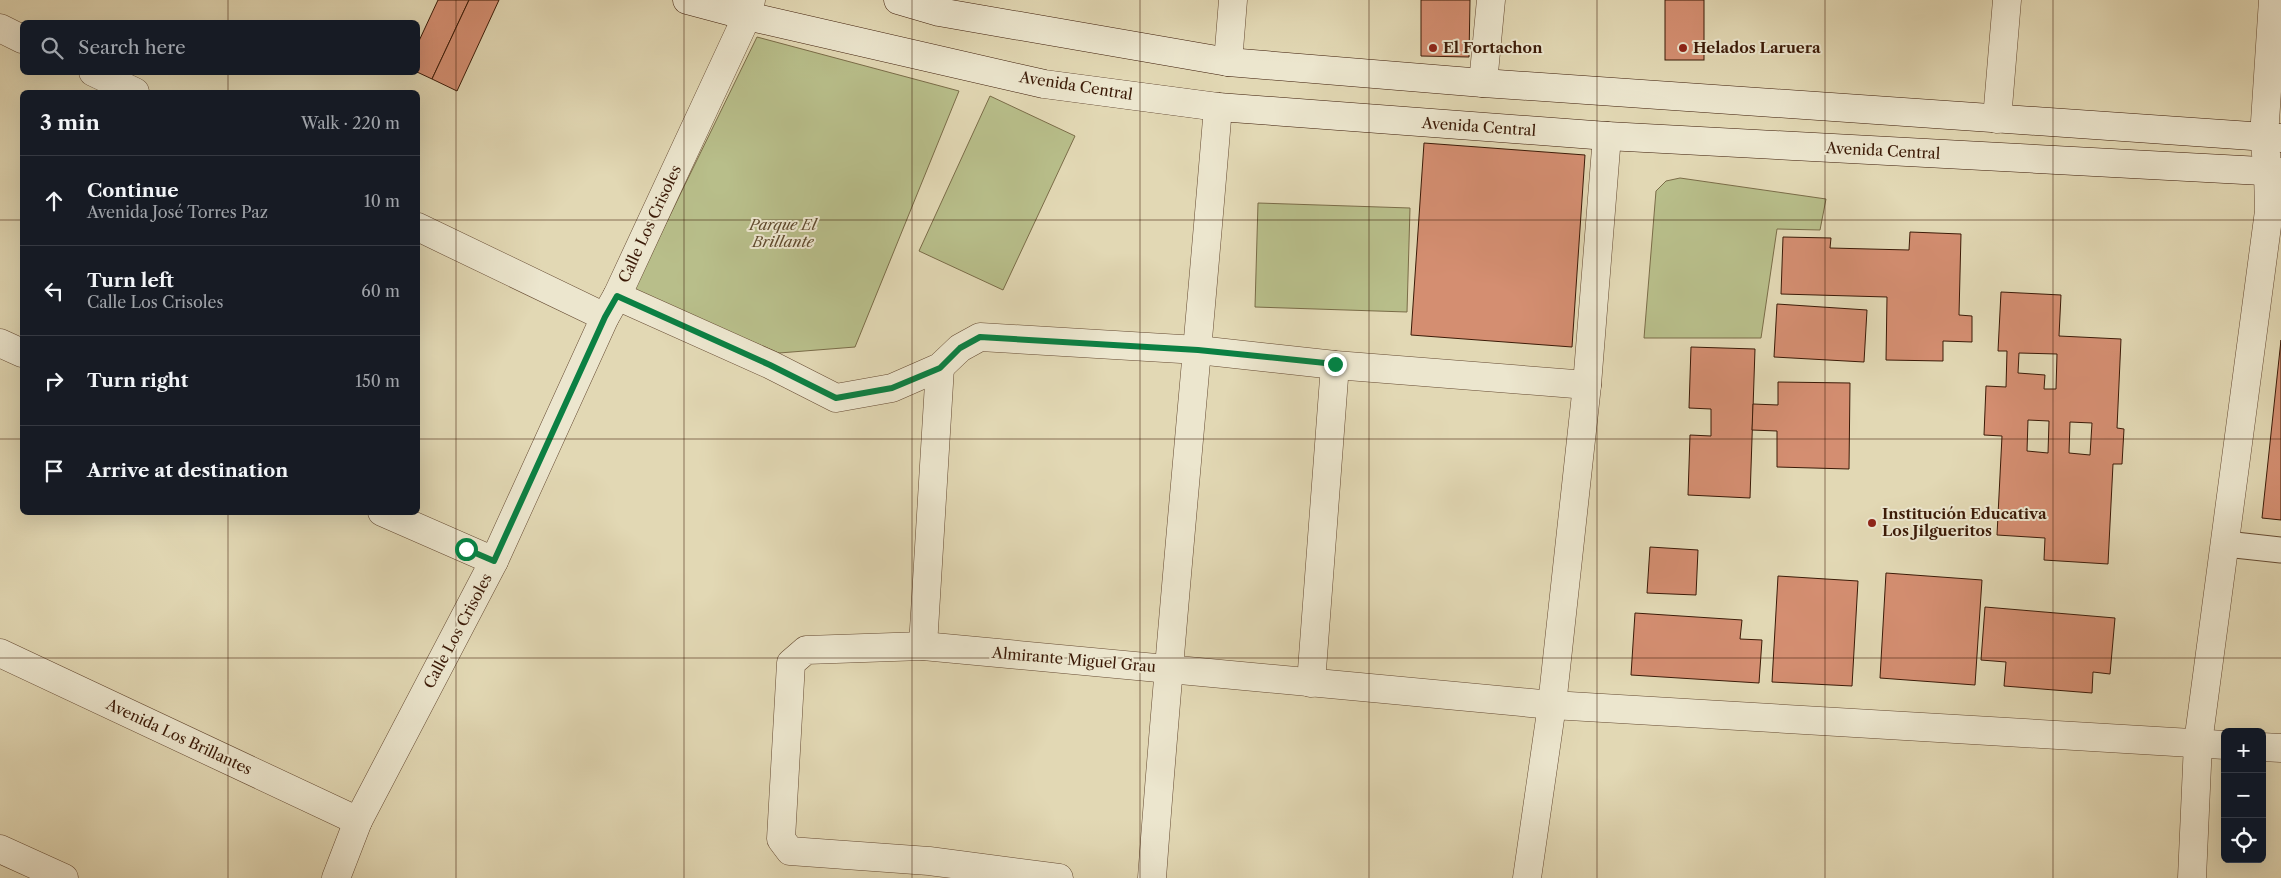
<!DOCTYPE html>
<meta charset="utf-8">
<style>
body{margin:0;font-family:"Libre Caslon Text",serif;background:#242831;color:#f1f3f6}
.controls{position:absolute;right:15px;bottom:15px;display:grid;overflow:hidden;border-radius:8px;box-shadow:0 5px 20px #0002}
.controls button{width:45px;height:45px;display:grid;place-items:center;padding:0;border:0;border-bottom:1px solid #363941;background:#171b24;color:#f1f3f6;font:25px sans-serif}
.stop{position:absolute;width:15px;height:15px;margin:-11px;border:4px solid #0b8043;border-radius:50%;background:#fff}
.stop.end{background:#0b8043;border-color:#fff;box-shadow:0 1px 5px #0008}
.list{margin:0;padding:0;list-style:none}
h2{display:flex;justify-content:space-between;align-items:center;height:65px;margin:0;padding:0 20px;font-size:21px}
h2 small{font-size:16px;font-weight:400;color:#9ea1a6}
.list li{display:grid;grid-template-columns:32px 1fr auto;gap:15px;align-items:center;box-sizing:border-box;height:90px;padding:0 20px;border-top:1px solid #363941}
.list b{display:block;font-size:19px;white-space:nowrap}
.list p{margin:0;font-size:16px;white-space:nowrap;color:#9ea1a6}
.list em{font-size:16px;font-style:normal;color:#9ea1a6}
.icon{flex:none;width:28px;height:28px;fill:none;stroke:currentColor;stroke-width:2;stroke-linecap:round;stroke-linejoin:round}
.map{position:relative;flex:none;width:2281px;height:878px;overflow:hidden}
.search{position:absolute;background:#171b24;box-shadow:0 5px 20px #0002;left:20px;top:20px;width:400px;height:55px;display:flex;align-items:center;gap:12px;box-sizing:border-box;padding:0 18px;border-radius:8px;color:#9ea1a6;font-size:19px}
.panel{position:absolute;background:#171b24;box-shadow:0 5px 20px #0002;left:20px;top:90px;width:400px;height:425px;border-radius:8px}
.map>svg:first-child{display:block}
.green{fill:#b8be8a;stroke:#7a6c48}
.building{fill:#d48e71;stroke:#3b1a07;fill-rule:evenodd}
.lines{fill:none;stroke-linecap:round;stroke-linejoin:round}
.pedestrian-casing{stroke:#654a32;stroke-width:27}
.minor-casing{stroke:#654a32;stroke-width:29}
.secondary-casing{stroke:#3b1a07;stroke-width:29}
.pedestrian{stroke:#ece6ce;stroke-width:25}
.minor{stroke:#ece6ce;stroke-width:28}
.secondary{stroke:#ece6ce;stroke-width:28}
.route{stroke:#0b8043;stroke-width:6}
.grid{fill:none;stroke:#3b1a07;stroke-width:1;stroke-opacity:0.55}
.poi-dot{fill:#8f2418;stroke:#ece6ce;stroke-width:2}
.labels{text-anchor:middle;stroke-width:4;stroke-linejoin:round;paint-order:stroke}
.poi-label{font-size:15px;font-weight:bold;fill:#3b1a07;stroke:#ece6ce;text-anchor:start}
.street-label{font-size:15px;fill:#3b1a07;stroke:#ece6ce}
.park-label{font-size:15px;font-style:italic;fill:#604b2e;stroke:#ece6ce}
</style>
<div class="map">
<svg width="2281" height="878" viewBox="0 0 2281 878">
<rect width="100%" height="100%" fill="#e2d8b4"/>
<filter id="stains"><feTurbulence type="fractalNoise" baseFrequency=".004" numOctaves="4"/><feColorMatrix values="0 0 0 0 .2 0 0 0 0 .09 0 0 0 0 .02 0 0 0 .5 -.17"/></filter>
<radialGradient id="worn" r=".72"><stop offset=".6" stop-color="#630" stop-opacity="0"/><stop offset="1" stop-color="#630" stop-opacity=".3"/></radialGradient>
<g class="green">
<path d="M757,37L959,91L855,347L779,353L633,291Z"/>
<path d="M990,96L1075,136L1003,290L919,251Z"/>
<path d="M1680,178L1826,199L1820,230L1777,229L1761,338H1644L1656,191L1666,181Z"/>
<path d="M1258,203L1410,208L1407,312L1255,307Z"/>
</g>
<g class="building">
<path d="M438,0H469L432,79L417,72L418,43Z"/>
<path d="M469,0H499L457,91L432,79Z"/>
<path d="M1421,0H1470L1469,57L1421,56Z"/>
<rect x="1665" y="0" width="39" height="60"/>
<path d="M1424,143L1585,155L1572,347L1411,335Z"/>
<path d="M1910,232L1961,234L1959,315L1972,316V342L1943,341V361L1886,360L1887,297L1781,294L1783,237L1831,238L1830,248L1909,250Z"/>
<path d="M2001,292L2061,295L2059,336L2121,339L2117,428L2124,429L2122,464H2113L2108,564L2044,560L2045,538L1997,535L2002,436L1984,435L1986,386L2006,387L2007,351H1998ZM2019,353L2057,354L2056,389H2044L2045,375L2018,373ZM2028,420L2049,421L2048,453L2027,451ZM2070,422L2092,423L2090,455L2069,453Z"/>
<path d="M1777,304L1867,310L1864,362L1774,357Z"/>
<path d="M2281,340V520L2262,518Z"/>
<path d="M1691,347L1755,349L1750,498L1688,495L1690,435L1711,436V409L1689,408Z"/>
<path d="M1778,382L1850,383L1849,469L1777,467V431L1752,430L1753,404L1778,405Z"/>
<path d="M1650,547L1698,550L1696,595L1647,593Z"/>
<path d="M1886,573L1982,580L1975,685L1880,678Z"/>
<path d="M1778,576L1858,581L1852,686L1772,682Z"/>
<path d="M1985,607L2115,618L2110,674L2093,672L2092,693L2004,686L2006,662L1981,660Z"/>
<path d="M1635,613L1742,620L1740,639L1762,640L1759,683L1631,675Z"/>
</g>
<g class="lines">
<g class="pedestrian-casing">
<path id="pedestrian" d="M2226,544L2281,550"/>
</g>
<g class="minor-casing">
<g id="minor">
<path d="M0,28L22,39"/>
<path d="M1228,62L1233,0"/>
<path d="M93,72L135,92"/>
<path d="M1483,83L1491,0"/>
<path d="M1997,119L2007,0"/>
<path d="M418,227L605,317"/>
<path d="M617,296L771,365L836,398L892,388L940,367L960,348L980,337L1198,350L1335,365L1587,385"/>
<path d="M0,343L22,353"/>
<path d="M382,512L494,561"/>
<path d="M923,646L940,367"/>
<path d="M0,653L358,821"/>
<path d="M1311,683L1335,365"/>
<path d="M2262,747L2281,748"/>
<path d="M0,849L64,878"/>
<path d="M336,878L358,821L494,561L605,317L617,296L747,16L751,0"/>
<path d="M1059,878L929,861L790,851L781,839L791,663L806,650L923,646L1552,705L2225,745"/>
<path d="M1152,878C1171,621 1197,364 1218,107"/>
<path d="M1527,878L1552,705L1587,385L1607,136"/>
<path d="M2192,878L2198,743L2269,211L2268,171L2264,137L2273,0"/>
</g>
</g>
<g class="secondary-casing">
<g id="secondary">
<path d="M687,0L747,16L1044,84L1218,107L1607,136L2281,172"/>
<path d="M898,0L939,12L1228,62L1483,83L2281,138"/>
</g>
</g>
<use href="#pedestrian" class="pedestrian"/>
<use href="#minor" class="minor"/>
<use href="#secondary" class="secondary"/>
</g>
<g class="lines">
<path class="route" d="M466,549L494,561L605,317L617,296L770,365L836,398L892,388L940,368L960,348L980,337L1198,350L1335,364"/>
</g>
<path class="grid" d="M228,0V22M456,0V878M684,0V878M912,0V878M1140,0V878M1369,0V878M1597,0V878M1825,0V878M2053,0V878M228,72V92M0,220H22M418,220H2281M0,439H22M418,439H2281M228,512V878M0,658H2281"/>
<g class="poi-dot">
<circle cx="1433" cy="48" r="5"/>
<circle cx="1683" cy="48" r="5"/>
<circle cx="1872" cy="523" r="5"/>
</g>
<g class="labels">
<g class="poi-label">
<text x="1443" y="53">El Fortachon</text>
<text x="1693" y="53">Helados Laruera</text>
<text x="1882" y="519">Institución Educativa<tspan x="1882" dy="17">Los Jilgueritos</tspan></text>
</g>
<g class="street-label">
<text transform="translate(1076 86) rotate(9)" y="5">Avenida Central</text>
<text transform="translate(1479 127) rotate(4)" y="5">Avenida Central</text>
<text transform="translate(1883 151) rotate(3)" y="5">Avenida Central</text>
<text transform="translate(650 224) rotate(-65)" y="5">Calle Los Crisoles</text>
<text transform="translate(458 631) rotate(-62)" y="5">Calle Los Crisoles</text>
<text transform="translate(1074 660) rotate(5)" y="5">Almirante Miguel Grau</text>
<text transform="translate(179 737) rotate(25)" y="5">Avenida Los Brillantes</text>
</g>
<g class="park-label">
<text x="783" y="230">Parque El<tspan x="783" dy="17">Brillante</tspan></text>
</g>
</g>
<rect width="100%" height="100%" filter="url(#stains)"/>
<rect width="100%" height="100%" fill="url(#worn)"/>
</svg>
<div class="controls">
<button>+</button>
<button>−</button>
<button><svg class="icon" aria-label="locate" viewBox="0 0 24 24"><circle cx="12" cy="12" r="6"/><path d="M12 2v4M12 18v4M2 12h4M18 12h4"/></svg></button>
</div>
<div class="stop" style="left:466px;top:549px"></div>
<div class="stop end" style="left:1335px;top:364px"></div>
<div class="search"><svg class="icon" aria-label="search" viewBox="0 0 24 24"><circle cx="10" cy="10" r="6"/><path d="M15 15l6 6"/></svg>Search here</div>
<section class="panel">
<h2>3 min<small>Walk · 220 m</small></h2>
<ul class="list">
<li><svg class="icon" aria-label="ahead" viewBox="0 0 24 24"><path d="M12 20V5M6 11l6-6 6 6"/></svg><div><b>Continue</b><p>Avenida José Torres Paz</p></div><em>10 m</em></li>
<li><svg class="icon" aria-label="left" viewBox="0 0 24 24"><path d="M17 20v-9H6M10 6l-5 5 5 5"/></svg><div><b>Turn left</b><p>Calle Los Crisoles</p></div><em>60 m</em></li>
<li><svg class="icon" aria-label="right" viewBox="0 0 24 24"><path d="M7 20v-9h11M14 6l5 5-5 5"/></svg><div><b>Turn right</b></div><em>150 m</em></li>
<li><svg class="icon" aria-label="arrive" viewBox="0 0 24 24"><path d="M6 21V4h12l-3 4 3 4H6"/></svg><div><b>Arrive at destination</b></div></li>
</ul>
</section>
</div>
